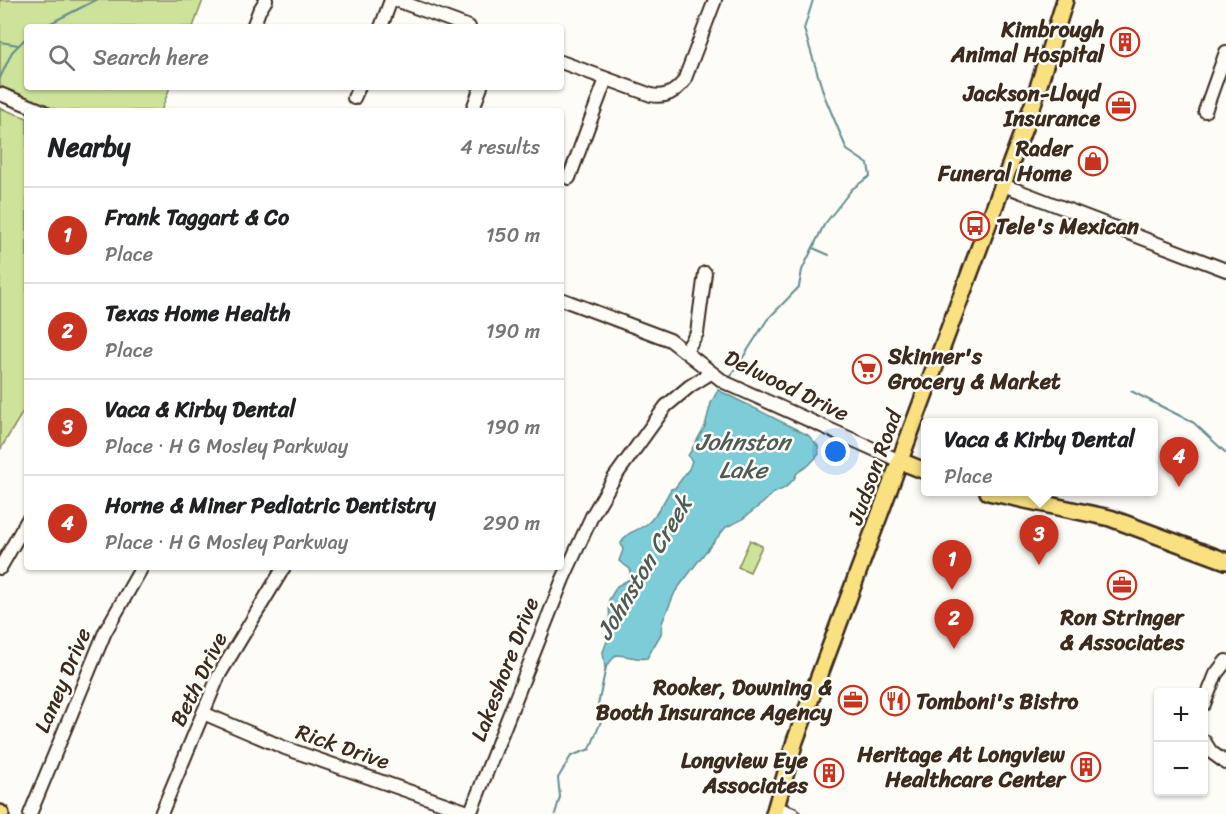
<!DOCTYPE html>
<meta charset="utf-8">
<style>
body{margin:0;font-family:Sriracha,sans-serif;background:#f6f6f6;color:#202124}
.controls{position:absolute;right:18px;bottom:18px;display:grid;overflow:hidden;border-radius:6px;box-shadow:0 2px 4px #0004}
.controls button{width:54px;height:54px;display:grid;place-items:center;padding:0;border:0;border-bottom:2px solid #e0e0e0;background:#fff;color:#202124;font:30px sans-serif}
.you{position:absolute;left:836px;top:452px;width:21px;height:21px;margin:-15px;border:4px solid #fff;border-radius:50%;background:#1a73e8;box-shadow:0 0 0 9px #1a73e833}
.badge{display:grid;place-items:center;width:39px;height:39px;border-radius:50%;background:#c8321e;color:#fff;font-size:20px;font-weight:700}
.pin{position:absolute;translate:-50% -50px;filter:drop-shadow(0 2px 3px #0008)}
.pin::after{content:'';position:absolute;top:32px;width:21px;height:18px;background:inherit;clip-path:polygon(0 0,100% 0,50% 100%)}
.popup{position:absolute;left:921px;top:418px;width:237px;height:78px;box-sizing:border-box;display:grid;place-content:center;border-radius:6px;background:#fff;filter:drop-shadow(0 2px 4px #0005);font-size:20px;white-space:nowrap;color:#757577}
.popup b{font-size:22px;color:#202124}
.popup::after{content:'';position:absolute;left:50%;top:100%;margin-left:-12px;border:12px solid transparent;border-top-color:#fff}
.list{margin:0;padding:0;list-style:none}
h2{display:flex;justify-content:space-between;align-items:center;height:78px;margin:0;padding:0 24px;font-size:26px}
h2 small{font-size:20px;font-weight:400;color:#757577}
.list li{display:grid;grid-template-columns:39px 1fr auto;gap:18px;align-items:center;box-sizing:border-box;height:96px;padding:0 24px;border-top:2px solid #e0e0e0}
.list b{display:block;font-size:22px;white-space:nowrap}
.list p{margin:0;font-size:20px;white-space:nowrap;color:#757577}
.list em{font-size:20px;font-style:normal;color:#757577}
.icon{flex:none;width:33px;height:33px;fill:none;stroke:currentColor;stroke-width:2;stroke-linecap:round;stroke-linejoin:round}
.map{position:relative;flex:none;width:1226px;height:814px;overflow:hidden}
.search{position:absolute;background:#fff;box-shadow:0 2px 4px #0004;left:24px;top:24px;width:540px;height:66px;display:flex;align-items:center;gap:15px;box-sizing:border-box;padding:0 21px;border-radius:6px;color:#757577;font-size:22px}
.panel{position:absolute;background:#fff;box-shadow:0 2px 4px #0004;left:24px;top:108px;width:540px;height:462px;border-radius:6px}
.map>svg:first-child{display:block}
.green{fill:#cde399;stroke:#84865c;stroke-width:1.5}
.water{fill:#7dcdd8;stroke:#638c8e;stroke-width:1.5}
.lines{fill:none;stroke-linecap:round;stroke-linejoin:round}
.stream{stroke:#638c8e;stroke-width:2}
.minor-casing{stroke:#3b2a1e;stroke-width:16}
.major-casing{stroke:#3b2a1e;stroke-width:20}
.minor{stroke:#fdfcf7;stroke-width:12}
.major{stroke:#f9e181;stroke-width:15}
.labels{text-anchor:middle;stroke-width:5;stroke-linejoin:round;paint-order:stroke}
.poi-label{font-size:22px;font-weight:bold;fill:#3b2a1e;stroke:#fdfcf7;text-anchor:end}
.street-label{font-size:22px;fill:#3b2a1e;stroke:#fdfcf7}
.water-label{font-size:24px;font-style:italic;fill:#4f5b56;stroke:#fdfcf7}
</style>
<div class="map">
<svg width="1226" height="814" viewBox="0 0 1226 814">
<rect width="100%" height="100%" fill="#fdfcf7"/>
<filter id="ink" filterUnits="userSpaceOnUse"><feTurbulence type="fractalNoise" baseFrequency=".0167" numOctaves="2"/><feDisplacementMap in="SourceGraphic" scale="12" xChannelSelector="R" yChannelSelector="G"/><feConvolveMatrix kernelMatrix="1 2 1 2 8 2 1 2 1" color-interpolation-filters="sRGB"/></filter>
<g filter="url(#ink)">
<g class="green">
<path d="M0,0H203L193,27H27V87H170L161,111H60L0,87Z"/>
<path d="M0,108L27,118V405L0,450Z"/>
<path d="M750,540L762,546L750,572L738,567Z"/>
</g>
<path class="water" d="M718,390L808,435L818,446L819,454L809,465L797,473L794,479L785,488L772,494L763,503L741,520L726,527L703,555L675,592L662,623L661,634L647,658C636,660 627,655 616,655L605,668L603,652L610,633L609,600L617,586L630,579V569L619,561L623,550L621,543C629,529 638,532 648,523C658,514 664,501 671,489L675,488L689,469L692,461L688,456L705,426L711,403Z"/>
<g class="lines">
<g class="stream">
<path d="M43,27L96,0"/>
<path d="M0,42L18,45"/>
<path d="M0,78L12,52L27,37"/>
<path d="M813,248L829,255"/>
<path d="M731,376L767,320L799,287L802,270L824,225L852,189L870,176L868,164L847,150L824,95L804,29L813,0"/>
<path d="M1131,391L1194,423L1226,453"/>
<path d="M555,814L560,797L558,778L571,756L590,749L601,721L597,710L606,667"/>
</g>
<g class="minor-casing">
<g id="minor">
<path d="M396,0L469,27"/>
<path d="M253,27L259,11L266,0"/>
<path d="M381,27L391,0"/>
<path d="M561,62L651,95C666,98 675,92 684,81L715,0"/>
<path d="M0,94L43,111"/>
<path d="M354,98L359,87"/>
<path d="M472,111L481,87"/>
<path d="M1205,111L1226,52"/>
<path d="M569,178L606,79"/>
<path d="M1003,185L1226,270"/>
<path d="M561,299L670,340L724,382L900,461"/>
<path d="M686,351L697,333L705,273"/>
<path d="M0,568L27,521"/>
<path d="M1204,704L1216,674L1226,661"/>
<path d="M203,713L285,748L471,813"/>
<path d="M1204,741L1211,752L1226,763"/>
<path d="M775,807L793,814"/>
<path d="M30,814L105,632L142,567"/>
<path d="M161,814L219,675L284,567"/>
<path d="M470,814L563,579L592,516L614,478L666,406L690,386L711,373"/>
</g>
</g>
<g class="major-casing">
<g id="major">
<path d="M900,461L925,471"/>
<path d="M988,492L1110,518L1226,561"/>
<path d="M0,813L1,814"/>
<path d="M774,814L795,741L1033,104L1065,0"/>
</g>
</g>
<use href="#minor" class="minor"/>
<use href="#major" class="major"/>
</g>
</g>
<defs>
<g id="building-ring" transform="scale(1.5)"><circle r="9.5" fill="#fdfcf7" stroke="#c8321e" stroke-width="1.5"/><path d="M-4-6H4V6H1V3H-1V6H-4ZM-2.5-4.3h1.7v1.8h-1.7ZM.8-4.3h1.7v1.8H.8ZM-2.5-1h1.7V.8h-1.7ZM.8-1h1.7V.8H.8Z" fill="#c8321e"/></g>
<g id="office-ring" transform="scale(1.5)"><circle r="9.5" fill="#fdfcf7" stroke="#c8321e" stroke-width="1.5"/><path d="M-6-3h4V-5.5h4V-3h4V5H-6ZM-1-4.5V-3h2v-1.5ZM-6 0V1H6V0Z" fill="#c8321e"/></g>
<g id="shop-ring" transform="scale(1.5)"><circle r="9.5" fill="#fdfcf7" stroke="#c8321e" stroke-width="1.5"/><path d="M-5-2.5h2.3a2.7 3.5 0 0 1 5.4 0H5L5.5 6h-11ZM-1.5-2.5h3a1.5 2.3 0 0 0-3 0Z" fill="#c8321e"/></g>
<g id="bus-ring" transform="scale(1.5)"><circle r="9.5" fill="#fdfcf7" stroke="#c8321e" stroke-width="1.5"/><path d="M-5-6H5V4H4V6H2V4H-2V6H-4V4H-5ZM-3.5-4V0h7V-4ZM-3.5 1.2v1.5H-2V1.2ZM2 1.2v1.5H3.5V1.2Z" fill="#c8321e"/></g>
<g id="supermarket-ring" transform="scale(1.5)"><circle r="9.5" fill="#fdfcf7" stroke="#c8321e" stroke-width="1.5"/><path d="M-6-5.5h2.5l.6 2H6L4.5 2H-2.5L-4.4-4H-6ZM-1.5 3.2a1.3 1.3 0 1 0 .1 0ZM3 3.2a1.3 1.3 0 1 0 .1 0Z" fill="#c8321e"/></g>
<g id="restaurant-ring" transform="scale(1.5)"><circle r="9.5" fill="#fdfcf7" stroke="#c8321e" stroke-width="1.5"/><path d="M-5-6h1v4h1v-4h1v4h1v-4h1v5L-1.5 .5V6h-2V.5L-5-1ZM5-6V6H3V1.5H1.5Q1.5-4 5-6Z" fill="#c8321e"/></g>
</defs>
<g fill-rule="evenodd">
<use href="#building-ring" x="1125" y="42"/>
<use href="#office-ring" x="1121" y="106"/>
<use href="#shop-ring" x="1093" y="161"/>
<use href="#bus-ring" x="975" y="226"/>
<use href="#supermarket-ring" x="867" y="369"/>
<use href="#office-ring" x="1122" y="585"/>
<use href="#office-ring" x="853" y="700"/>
<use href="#restaurant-ring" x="895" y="701"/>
<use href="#building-ring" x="1086" y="767"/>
<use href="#building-ring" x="829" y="773"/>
</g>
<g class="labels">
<g class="poi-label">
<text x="1104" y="37">Kimbrough<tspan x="1104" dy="25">Animal Hospital</tspan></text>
<text x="1100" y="101">Jackson-Lloyd<tspan x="1100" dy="25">Insurance</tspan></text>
<text x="1072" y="156">Rader<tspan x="1072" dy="25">Funeral Home</tspan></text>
<text x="996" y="234" text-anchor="start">Tele's Mexican</text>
<text x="888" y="364" text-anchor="start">Skinner's<tspan x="888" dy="25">Grocery &amp; Market</tspan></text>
<text x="1122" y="625" text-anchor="middle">Ron Stringer<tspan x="1122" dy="25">&amp; Associates</tspan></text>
<text x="832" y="695">Rooker, Downing &amp;<tspan x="832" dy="25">Booth Insurance Agency</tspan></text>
<text x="916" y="709" text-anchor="start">Tomboni's Bistro</text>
<text x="1065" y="762">Heritage At Longview<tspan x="1065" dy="25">Healthcare Center</tspan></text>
<text x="808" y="768">Longview Eye<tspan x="808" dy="25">Associates</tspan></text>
</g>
<g class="street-label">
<text transform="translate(787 385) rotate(26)" y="8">Delwood Drive</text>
<text transform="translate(874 467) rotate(-70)" y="8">Judson Road</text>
<text transform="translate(504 669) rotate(-69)" y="8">Lakeshore Drive</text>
<text transform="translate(198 679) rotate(-64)" y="8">Beth Drive</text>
<text transform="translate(62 680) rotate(-67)" y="8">Laney Drive</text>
<text transform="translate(343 746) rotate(19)" y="8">Rick Drive</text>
</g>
<g class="water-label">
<text x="743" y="450">Johnston<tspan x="743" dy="28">Lake</tspan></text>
<text transform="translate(644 568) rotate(-59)" y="8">Johnston Creek</text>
</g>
</g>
</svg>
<div class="controls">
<button>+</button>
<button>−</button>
</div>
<div class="you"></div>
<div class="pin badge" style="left:952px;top:590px">1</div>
<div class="pin badge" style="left:954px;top:649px">2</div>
<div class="pin badge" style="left:1039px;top:565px">3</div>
<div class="popup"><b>Vaca &amp; Kirby Dental</b>Place</div>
<div class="pin badge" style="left:1179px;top:487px">4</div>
<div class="search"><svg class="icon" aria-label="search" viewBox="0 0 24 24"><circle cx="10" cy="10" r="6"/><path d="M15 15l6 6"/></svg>Search here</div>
<section class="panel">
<h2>Nearby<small>4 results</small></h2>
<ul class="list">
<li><span class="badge">1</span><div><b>Frank Taggart &amp; Co</b><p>Place</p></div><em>150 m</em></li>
<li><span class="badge">2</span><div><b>Texas Home Health</b><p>Place</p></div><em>190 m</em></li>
<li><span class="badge">3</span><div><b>Vaca &amp; Kirby Dental</b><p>Place · H G Mosley Parkway</p></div><em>190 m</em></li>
<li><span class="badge">4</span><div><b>Horne &amp; Miner Pediatric Dentistry</b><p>Place · H G Mosley Parkway</p></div><em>290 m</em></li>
</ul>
</section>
</div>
